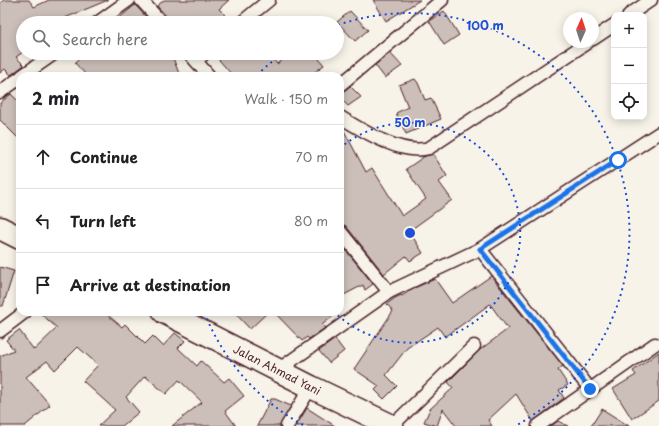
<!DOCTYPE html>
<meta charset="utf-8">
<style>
body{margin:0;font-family:"Playpen Sans",sans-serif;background:#f6f6f6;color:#202124}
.controls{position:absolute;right:12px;top:12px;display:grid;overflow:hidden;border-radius:8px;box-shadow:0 2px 10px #0003}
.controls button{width:36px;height:36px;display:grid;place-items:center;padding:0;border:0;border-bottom:1px solid #e0e0e0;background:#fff;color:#202124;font:20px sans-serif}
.compass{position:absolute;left:563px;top:12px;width:36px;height:36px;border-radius:50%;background:#fff;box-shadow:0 2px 10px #0003;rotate:3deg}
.stop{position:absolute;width:12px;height:12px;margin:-9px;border:3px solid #1a73e8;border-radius:50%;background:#fff}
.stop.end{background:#1a73e8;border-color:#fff;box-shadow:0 1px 4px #0008}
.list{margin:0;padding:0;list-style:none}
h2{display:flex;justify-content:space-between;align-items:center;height:52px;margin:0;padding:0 16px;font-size:17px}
h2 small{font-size:13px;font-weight:400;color:#757577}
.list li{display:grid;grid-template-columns:26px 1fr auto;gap:12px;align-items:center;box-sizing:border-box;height:64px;padding:0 16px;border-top:1px solid #e0e0e0}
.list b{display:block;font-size:15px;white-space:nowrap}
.list em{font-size:13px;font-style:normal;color:#757577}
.icon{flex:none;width:22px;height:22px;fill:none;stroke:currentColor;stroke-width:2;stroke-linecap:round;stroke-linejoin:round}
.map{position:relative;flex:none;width:659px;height:426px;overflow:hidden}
.search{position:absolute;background:#fff;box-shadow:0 2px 10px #0003;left:16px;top:16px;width:328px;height:44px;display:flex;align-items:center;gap:10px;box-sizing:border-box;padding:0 14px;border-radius:22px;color:#757577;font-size:15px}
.panel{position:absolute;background:#fff;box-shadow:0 2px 10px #0003;left:16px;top:72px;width:328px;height:244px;border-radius:12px}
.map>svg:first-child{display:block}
.building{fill:#ccbfb9;stroke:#4a1f2b}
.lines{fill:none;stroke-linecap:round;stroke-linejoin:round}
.street-casing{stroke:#4a1f2b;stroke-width:15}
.highway-casing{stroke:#4a1f2b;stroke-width:25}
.street{stroke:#f7f3e8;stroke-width:12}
.highway{stroke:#f7f3e8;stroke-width:22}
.route{stroke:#1a73e8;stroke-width:5}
.ring{fill:none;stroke:#1d4ed8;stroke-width:2;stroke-dasharray:2 4}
.labels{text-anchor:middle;stroke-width:3;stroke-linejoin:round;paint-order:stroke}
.street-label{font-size:11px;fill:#4a1f2b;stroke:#f7f3e8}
.centre{fill:#1d4ed8;stroke:#f7f3e8;stroke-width:2}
.ring-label{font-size:12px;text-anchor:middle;font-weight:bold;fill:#1d4ed8;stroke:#f7f3e8;stroke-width:3;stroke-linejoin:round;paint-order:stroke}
</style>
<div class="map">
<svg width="659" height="426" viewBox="0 0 659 426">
<rect width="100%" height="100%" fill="#f7f3e8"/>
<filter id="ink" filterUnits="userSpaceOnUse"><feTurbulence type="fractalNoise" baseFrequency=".025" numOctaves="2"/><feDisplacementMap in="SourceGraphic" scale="8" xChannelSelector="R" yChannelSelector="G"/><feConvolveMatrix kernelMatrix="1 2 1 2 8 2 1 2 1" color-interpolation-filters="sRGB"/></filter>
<g filter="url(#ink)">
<g class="building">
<path d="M4,0H29L34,7L49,0H108L53,23H23V52L16,57L24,65L11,75L5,69L0,73V3Z"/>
<path d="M164,0H229L219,9L233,23H169L168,18L157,6Z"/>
<path d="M373,0H420L386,21Z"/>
<path d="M135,5L152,23H113Z"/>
<path d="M350,11L368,30L355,41L337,22Z"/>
<path d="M444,11L459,35L444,45L429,21Z"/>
<path d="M85,53H171L180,76H87L75,63Z"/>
<path d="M213,53H250L256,59L264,53H268L277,64L290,53H296L301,59L308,53H314L324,65L310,76H233Z"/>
<path d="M390,53L402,66L385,78L375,65Z"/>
<path d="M415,79L418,83L425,100L431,98L441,119L406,134L396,113L408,107L399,85Z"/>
<path d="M350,86L361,97L348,106L340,98V92L344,91Z"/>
<path d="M11,94L20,103V140L0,120V103Z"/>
<path d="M340,126L342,127L366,172L372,168L402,216L426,199L406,169L425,156L433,154L447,176L439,182L452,200L409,231L423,253L410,261L406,256L384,274L346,226L340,224Z"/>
<path d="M340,243L373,284L365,290L363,285L340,297Z"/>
<path d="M0,267L14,271L3,306H0Z"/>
<path d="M491,276L563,366L558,370L568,385L559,390L564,398L533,421L516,394L488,420L492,426H456L443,409L437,426L424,422L430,409L453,388L448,382L481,349L508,329L490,304L445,337L438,327L407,348L386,375L397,386L384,399L375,390L379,386L354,369L393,311L387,304L395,298L401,295L402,296L412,289L435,279L452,303Z"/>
<path d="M39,312H104L122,327L125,324L145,344L153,336L163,346L175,333L185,341L178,348L197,366L201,361L224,382L229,378L244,396L225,411L236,426H172L202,402L179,380L166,394L145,376L126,397L139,412L122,426H98L115,410L83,381L98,365L78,347L55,370L47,361L26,377L50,405L25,426H0V356L14,350L6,340L19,330L34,350L57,328Z"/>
<path d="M234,312H268L250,329Z"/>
<path d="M274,312H338L322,325L325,328L309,339L307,337L302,341Z"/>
<path d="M335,339L344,351L329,363L319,351Z"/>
<path d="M659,352V401L632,419L613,389L636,375L633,371Z"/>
<path d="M271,399H275L291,406L280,426H257Z"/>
<path d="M307,408L335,426H296Z"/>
<path d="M602,409L629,426H591Z"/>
<path d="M558,421L568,426H551Z"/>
</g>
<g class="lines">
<g class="street-casing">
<g id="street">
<path d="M141,0L162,23"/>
<path d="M629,15L651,0"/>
<path d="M97,23L129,0"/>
<path d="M241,23L269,0"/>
<path d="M593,39L614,25"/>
<path d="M189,53L209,76"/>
<path d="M196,61L205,53"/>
<path d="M22,76L55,53"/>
<path d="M340,85L442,0"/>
<path d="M0,92L20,78"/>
<path d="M340,117C363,131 402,156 429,148L588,42"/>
<path d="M340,231L389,292"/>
<path d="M480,249L590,389"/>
<path d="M0,331L25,312"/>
<path d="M278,370L389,292L480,249L659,133"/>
<path d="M287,426L311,387"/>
<path d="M392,426L474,346"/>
<path d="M538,426L655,344"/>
</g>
</g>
<g class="highway-casing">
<g id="highway">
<path d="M0,228L20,238"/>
<path d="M164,312L311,387L392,426"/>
</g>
</g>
<use href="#street" class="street"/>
<use href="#highway" class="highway"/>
</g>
</g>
<g class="lines" filter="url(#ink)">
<path class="route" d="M590,389L480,249L618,160"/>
</g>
<g class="ring">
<path d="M340 148A110 110 0 1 1 334 312"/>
<path d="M303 425A220 220 0 0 1 205 314M257 75A220 220 0 0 1 282 54M338 25A220 220 0 0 1 517 425"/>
</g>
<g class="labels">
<g class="street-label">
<text transform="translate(277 370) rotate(27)" y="4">Jalan Ahmad Yani</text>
</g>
</g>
<circle cx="410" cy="233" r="6" class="centre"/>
<g class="ring-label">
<text x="485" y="30">100 m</text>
<text x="410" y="127">50 m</text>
</g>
</svg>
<div class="controls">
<button>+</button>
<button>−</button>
<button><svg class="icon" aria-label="locate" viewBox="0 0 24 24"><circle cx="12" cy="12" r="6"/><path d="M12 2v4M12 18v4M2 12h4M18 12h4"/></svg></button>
</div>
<svg class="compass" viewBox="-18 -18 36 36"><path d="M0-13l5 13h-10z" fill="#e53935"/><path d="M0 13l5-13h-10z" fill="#757577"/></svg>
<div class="stop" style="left:618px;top:160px"></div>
<div class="stop end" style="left:590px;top:389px"></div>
<div class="search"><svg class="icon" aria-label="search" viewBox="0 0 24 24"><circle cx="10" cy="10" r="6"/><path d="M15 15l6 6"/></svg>Search here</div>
<section class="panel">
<h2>2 min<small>Walk · 150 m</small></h2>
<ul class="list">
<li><svg class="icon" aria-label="ahead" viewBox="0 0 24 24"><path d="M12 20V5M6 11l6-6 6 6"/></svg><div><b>Continue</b></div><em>70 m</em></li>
<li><svg class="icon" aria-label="left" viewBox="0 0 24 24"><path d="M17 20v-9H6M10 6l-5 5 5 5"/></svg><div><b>Turn left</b></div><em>80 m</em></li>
<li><svg class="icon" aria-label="arrive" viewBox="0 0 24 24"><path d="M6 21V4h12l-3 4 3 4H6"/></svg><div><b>Arrive at destination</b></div></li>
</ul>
</section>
</div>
